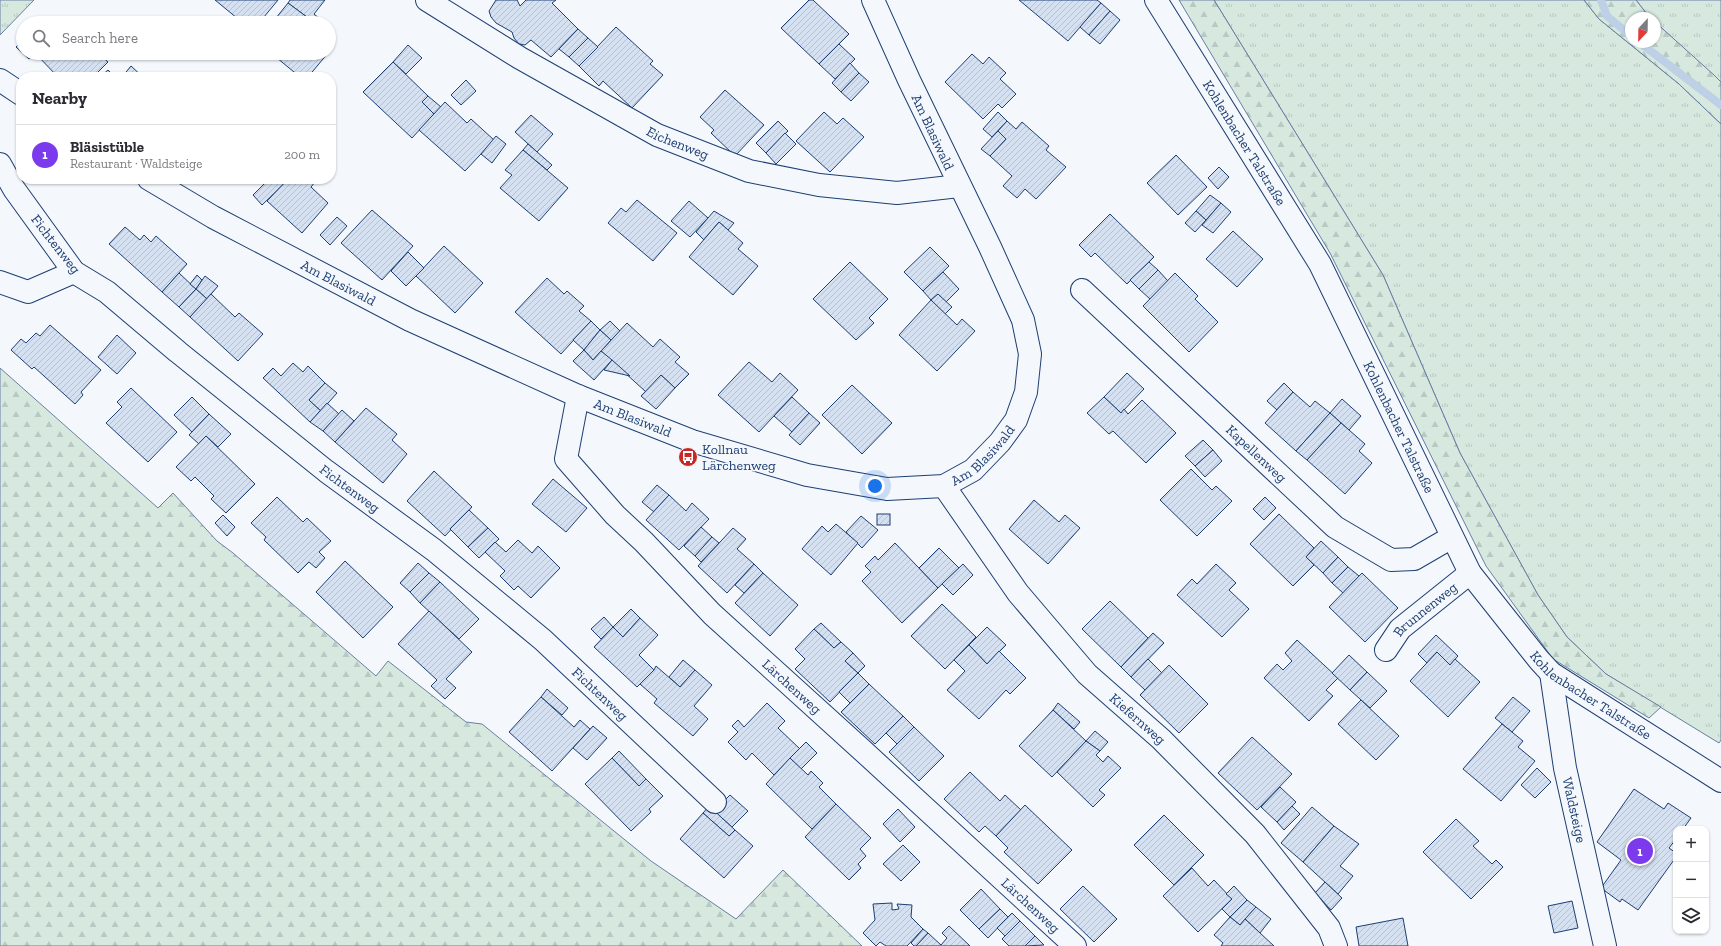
<!DOCTYPE html>
<meta charset="utf-8">
<style>
body{margin:0;font-family:"Zilla Slab",serif;background:#f7f7f7;color:#2b2b33}
.controls{position:absolute;right:12px;bottom:12px;display:grid;overflow:hidden;border-radius:8px;box-shadow:0 1px 3px #0004}
.controls button{width:36px;height:36px;display:grid;place-items:center;padding:0;border:0;border-bottom:1px solid #e1e1e2;background:#fff;color:#2b2b33;font:20px sans-serif}
.compass{position:absolute;left:1625px;top:12px;width:36px;height:36px;border-radius:50%;background:#fff;box-shadow:0 1px 3px #0004;rotate:202deg}
.you{position:absolute;left:875px;top:486px;width:14px;height:14px;margin:-10px;border:3px solid #fff;border-radius:50%;background:#1a73e8;box-shadow:0 0 0 6px #1a73e833}
.badge{display:grid;place-items:center;width:26px;height:26px;border-radius:50%;background:#7c3aed;color:#fff;font-size:13px;font-weight:700}
.pin{position:absolute;translate:-50% -50%;border:2px solid #fff;box-shadow:0 1px 4px #0006}
.list{margin:0;padding:0;list-style:none}
h2{display:flex;justify-content:space-between;align-items:center;height:52px;margin:0;padding:0 16px;font-size:17px}
h2 small{font-size:13px;font-weight:400;color:#7c7c81}
.list li{display:grid;grid-template-columns:26px 1fr auto;gap:12px;align-items:center;box-sizing:border-box;height:60px;padding:0 16px;border-top:1px solid #e1e1e2}
.list b{display:block;font-size:15px;white-space:nowrap}
.list p{margin:0;font-size:13px;white-space:nowrap;color:#7c7c81}
.list em{font-size:13px;font-style:normal;color:#7c7c81}
.icon{flex:none;width:22px;height:22px;fill:none;stroke:currentColor;stroke-width:2;stroke-linecap:round;stroke-linejoin:round}
.map{position:relative;flex:none;width:1721px;height:946px;overflow:hidden}
.search{position:absolute;background:#fff;box-shadow:0 1px 3px #0004;left:16px;top:16px;width:320px;height:44px;display:flex;align-items:center;gap:10px;box-sizing:border-box;padding:0 14px;border-radius:22px;color:#7c7c81;font-size:15px}
.panel{position:absolute;background:#fff;box-shadow:0 1px 3px #0004;left:16px;top:72px;width:320px;height:112px;border-radius:16px}
.map>svg:first-child{display:block}
.grass{fill:url(#grass-tufts);stroke:#687fa3}
.forest{fill:url(#forest-firs);stroke:#687fa3}
.lines{fill:none;stroke-linecap:round;stroke-linejoin:round}
.stream{stroke:#bed0e5;stroke-width:8}
.building{fill:url(#building-hatch);stroke:#1d3f73}
.street-casing{stroke:#1d3f73;stroke-width:24}
.street{stroke:#f4f7fb;stroke-width:22}
.labels{text-anchor:middle;stroke-width:3;stroke-linejoin:round;paint-order:stroke}
.street-label{font-size:14px;fill:#1d3f73;stroke:#f4f7fb}
.poi-label{font-size:14px;fill:#1d3f73;stroke:#f4f7fb;text-anchor:start}
</style>
<div class="map">
<svg width="1721" height="946" viewBox="0 0 1721 946">
<defs>
<pattern id="grass-tufts" width="24" height="20" patternUnits="userSpaceOnUse"><rect width="24" height="20" fill="#d7e8df"/><path d="M3 7l-1-3M5 7V3M7 7l1-3M15 17l-1-3M17 17v-4M19 17l1-3" fill="none" stroke="#b8c8c3"/></pattern>
<pattern id="forest-firs" width="22" height="20" patternUnits="userSpaceOnUse"><rect width="22" height="20" fill="#d7e8df"/><path d="M5 1l3.5 6h-7zM16 11l3.5 6h-7z" fill="#b8c8c3"/></pattern>
<pattern id="building-hatch" width="6" height="6" patternUnits="userSpaceOnUse"><rect width="6" height="6" fill="#d5e0f0"/><path d="M-1 1l2-2M0 6l6-6M5 7l2-2" fill="none" stroke="#b6c1d1"/></pattern>
</defs>
<rect width="100%" height="100%" fill="#f4f7fb"/>
<g class="grass">
<path d="M0,0H34L0,35Z"/>
<path d="M1214,0H1584L1599,19L1679,84L1721,124V740L1719,743L1606,674L1567,637L1538,595L1460,453L1383,275Z"/>
<path d="M1636,0H1721V82L1655,22V18L1649,17Z"/>
</g>
<g class="forest">
<path d="M1179,0H1214L1383,275L1460,453L1538,595L1567,637L1606,674L1661,707L1649,718L1553,659L1486,566L1330,253Z"/>
<path d="M1584,0H1636L1650,18H1631V42H1655V22L1714,75L1721,82V124L1679,84L1599,19Z"/>
<path d="M0,368L158,508L173,493L217,541L233,553L376,676L388,661L466,722L482,724L651,861L736,919L783,870L862,946H0Z"/>
</g>
<g class="lines">
<g class="stream">
<path d="M1601,0L1607,16L1631,36"/>
<path d="M1639,42L1721,105"/>
</g>
</g>
<g class="building">
<path d="M215,0H278L259,23H243Z"/>
<path d="M290,0H325L314,14L325,23H315L288,3Z"/>
<path d="M496,0H517L520,6L526,0H556L552,3L578,29L551,57L531,40L525,45L519,44L514,38L512,32L496,23L491,17L489,11Z"/>
<path d="M809,0H813L849,34L819,64L781,28Z"/>
<path d="M1019,0H1097L1101,3L1068,41Z"/>
<path d="M288,3L315,23H272Z"/>
<path d="M1101,3L1110,11L1089,35L1080,27Z"/>
<path d="M1110,11L1120,20L1100,44L1089,35Z"/>
<path d="M616,27L653,61L650,64L663,75L632,108L603,81L599,86L579,66Z"/>
<path d="M578,29L588,38L569,57L559,49Z"/>
<path d="M588,38L598,47L579,66L569,57Z"/>
<path d="M23,40V53H35L29,59L16,47Z"/>
<path d="M839,44L855,59L835,79L819,64Z"/>
<path d="M408,45L422,58L406,74L393,62Z"/>
<path d="M35,53H98L108,62L93,77H58Z"/>
<path d="M271,53H328L308,77H300Z"/>
<path d="M972,54L983,64L989,57L1006,73L1000,79L1016,94L1002,108L998,104L983,119L945,82Z"/>
<path d="M393,62L428,96L422,102L434,114L412,138L363,92Z"/>
<path d="M850,63L859,73L841,92L832,83Z"/>
<path d="M131,66L143,77H122Z"/>
<path d="M108,70L115,77H100Z"/>
<path d="M859,73L869,82L851,101L841,92Z"/>
<path d="M466,80L476,91L461,105L451,95Z"/>
<path d="M725,90L764,125L735,156L711,133L714,130L700,117Z"/>
<path d="M428,96L441,107L434,114L422,102Z"/>
<path d="M445,102L467,123L471,119L494,140L465,171L419,130Z"/>
<path d="M824,112L837,124L843,118L864,137L830,172L796,141Z"/>
<path d="M998,112L1007,121L992,137L983,129Z"/>
<path d="M531,115L553,134L537,152L515,132Z"/>
<path d="M778,121L788,131L766,153L756,143Z"/>
<path d="M1007,121L1016,129L1022,122L1049,146L1046,150L1066,167L1036,199L1025,189L1017,198L1003,186L1012,176L990,156L1006,139L998,131Z"/>
<path d="M998,131L1006,139L990,156L981,149Z"/>
<path d="M785,133L796,144L776,164L766,153Z"/>
<path d="M496,136L506,144L492,163L481,154Z"/>
<path d="M528,144L552,165L547,170L523,150Z"/>
<path d="M523,150L568,188L539,221L500,188L512,175L505,170Z"/>
<path d="M1176,155L1207,187L1178,215L1147,183Z"/>
<path d="M1219,167L1229,177L1218,189L1208,178Z"/>
<path d="M269,179H280L284,184L262,205L253,195Z"/>
<path d="M288,179H312L315,182L311,187L328,203L302,233L267,201Z"/>
<path d="M1210,195L1221,203L1206,220L1196,211Z"/>
<path d="M637,200L677,233L653,261L608,223L621,208L626,212Z"/>
<path d="M689,201L708,218L690,237L671,221Z"/>
<path d="M1221,203L1231,212L1213,233L1202,225Z"/>
<path d="M372,210L413,246L382,280L341,243Z"/>
<path d="M714,211L734,223L728,230L719,222L704,240L696,232Z"/>
<path d="M1196,211L1206,220L1195,232L1185,223Z"/>
<path d="M1110,214L1154,257L1127,284L1095,253L1091,257L1079,245Z"/>
<path d="M337,217L347,226L330,245L320,235Z"/>
<path d="M719,222L743,243L738,249L758,266L733,295L689,257Z"/>
<path d="M125,227L140,240L144,235L151,242L156,236L187,264L162,292L109,244Z"/>
<path d="M1233,231L1263,259L1237,287L1206,259Z"/>
<path d="M444,246L483,283L455,313L416,276Z"/>
<path d="M930,247L949,266L923,291L904,272Z"/>
<path d="M408,252L424,268L406,286L391,271Z"/>
<path d="M850,262L888,299L869,318L874,323L856,340L813,299Z"/>
<path d="M1149,262L1158,270L1139,289L1130,280Z"/>
<path d="M1158,270L1168,281L1150,299L1139,289Z"/>
<path d="M943,272L959,289L946,302L938,294L931,300L923,291Z"/>
<path d="M179,273L196,289L179,307L162,292Z"/>
<path d="M1175,273L1198,296L1195,299L1218,322L1189,352L1143,306Z"/>
<path d="M197,275L202,280L196,289L190,284Z"/>
<path d="M205,276L218,286L207,299L196,289Z"/>
<path d="M547,278L564,294L567,291L584,306L579,311L591,321L561,354L515,312Z"/>
<path d="M196,289L207,299L190,317L179,307Z"/>
<path d="M211,294L235,317L239,313L263,334L238,361L190,317Z"/>
<path d="M938,294L952,307L945,314L931,300Z"/>
<path d="M931,300L957,325L962,319L975,331L937,371L899,335Z"/>
<path d="M591,321L600,330L584,350L573,340Z"/>
<path d="M610,321L620,331L611,340L600,330Z"/>
<path d="M627,323L653,347L660,339L680,357L675,362L689,374L675,388L661,375L646,392L601,351Z"/>
<path d="M50,325L101,370L81,392L83,395L75,404L34,367L32,369L11,350L21,339L26,343L36,333L40,336Z"/>
<path d="M600,330L611,340L593,360L584,350Z"/>
<path d="M117,335L136,353L117,374L98,357Z"/>
<path d="M584,350L593,360L601,351L612,360L594,380L573,361Z"/>
<path d="M612,360L630,376L604,370Z"/>
<path d="M749,362L772,382L780,373L798,390L759,432L718,395Z"/>
<path d="M293,363L303,372L308,366L325,383L309,400L321,411L310,422L263,378L273,368L281,376Z"/>
<path d="M1127,373L1144,389L1121,413L1104,397Z"/>
<path d="M661,375L675,388L656,409L641,396Z"/>
<path d="M325,383L337,393L321,411L309,400Z"/>
<path d="M1284,383L1293,392L1277,410L1267,401Z"/>
<path d="M852,385L892,423L862,454L822,415Z"/>
<path d="M131,388L177,432L148,462L106,423L122,407L117,402Z"/>
<path d="M1293,392L1310,407L1315,401L1330,413L1296,451L1265,423Z"/>
<path d="M192,397L209,414L192,432L174,415Z"/>
<path d="M792,397L809,413L792,432L774,416Z"/>
<path d="M1104,397L1121,413L1124,409L1128,414L1142,400L1176,433L1146,463L1113,431L1109,434L1087,413Z"/>
<path d="M1342,399L1361,416L1349,430L1330,413Z"/>
<path d="M327,403L339,414L323,431L310,422Z"/>
<path d="M366,408L397,434L392,440L407,454L383,483L335,442Z"/>
<path d="M342,410L354,421L335,442L323,431Z"/>
<path d="M809,413L820,423L800,445L789,435Z"/>
<path d="M1330,413L1341,423L1307,460L1296,451Z"/>
<path d="M209,414L231,434L218,447L206,436L199,444L189,435Z"/>
<path d="M1341,423L1365,444L1359,451L1372,463L1345,494L1307,460Z"/>
<path d="M206,436L255,484L226,513L211,499L214,496L195,477L191,481L176,467Z"/>
<path d="M1203,440L1213,450L1195,466L1185,456Z"/>
<path d="M1213,450L1222,461L1205,477L1195,466Z"/>
<path d="M1191,469L1212,490L1216,486L1232,501L1197,536L1160,500Z"/>
<path d="M434,471L472,507L445,536L407,501Z"/>
<path d="M553,479L587,508L566,532L532,504Z"/>
<path d="M657,485L669,495L654,512L642,502Z"/>
<path d="M669,495L686,511L692,503L709,519L679,550L646,520Z"/>
<path d="M277,497L303,522L307,518L331,541L319,552L325,558L316,568L309,562L298,573L264,540L266,537L251,523Z"/>
<path d="M1265,497L1276,508L1264,520L1253,509Z"/>
<path d="M1034,500L1059,522L1065,515L1080,528L1048,564L1009,529Z"/>
<path d="M469,510L488,528L468,547L450,529Z"/>
<rect x="877" y="514" width="13" height="11"/>
<path d="M1279,514L1314,548L1306,557L1314,565L1293,586L1250,544Z"/>
<path d="M223,515L235,527L227,536L215,523Z"/>
<path d="M861,516L878,530L862,548L846,532Z"/>
<path d="M836,524L858,543L831,575L802,549L822,526L828,532Z"/>
<path d="M701,527L712,537L695,556L684,546Z"/>
<path d="M488,528L499,539L479,558L468,547Z"/>
<path d="M733,528L746,539L737,549L754,564L727,593L698,566Z"/>
<path d="M712,537L719,543L701,562L695,556Z"/>
<path d="M518,540L532,553L538,546L560,568L531,598L518,586L514,590L500,576L505,571L485,552L495,542L506,552Z"/>
<path d="M1321,541L1338,557L1323,573L1306,557Z"/>
<path d="M895,543L938,588L902,623L862,581L871,572L865,566L875,556L878,560Z"/>
<path d="M939,548L959,568L938,588L919,568Z"/>
<path d="M1338,557L1348,567L1332,583L1323,573Z"/>
<path d="M345,561L393,607L363,638L316,592Z"/>
<path d="M418,563L429,573L410,592L400,583Z"/>
<path d="M754,564L763,573L744,593L735,585Z"/>
<path d="M963,564L973,575L953,595L942,584Z"/>
<path d="M1216,564L1236,583L1229,590L1249,609L1222,637L1177,595L1192,579L1197,584Z"/>
<path d="M1348,567L1359,576L1343,593L1332,583Z"/>
<path d="M429,573L440,582L420,603L410,592Z"/>
<path d="M763,573L798,605L770,636L735,603Z"/>
<path d="M1362,573L1398,608L1365,642L1329,607Z"/>
<path d="M440,582L479,619L459,639L420,603Z"/>
<path d="M1110,601L1148,638L1121,667L1082,629Z"/>
<path d="M942,604L976,637L945,669L911,636Z"/>
<path d="M631,609L640,618L623,637L613,627Z"/>
<path d="M429,611L472,652L446,679L456,688L445,699L431,686L437,680L398,644Z"/>
<path d="M604,617L613,627L601,639L591,629Z"/>
<path d="M640,618L658,635L639,655L654,670L637,687L594,647L613,627L623,637Z"/>
<path d="M821,623L841,642L834,648L814,629Z"/>
<path d="M987,627L1006,645L987,664L969,645Z"/>
<path d="M814,629L834,648L841,642L853,653L845,661L858,673L830,702L795,669L805,659L795,649Z"/>
<path d="M1153,633L1164,643L1131,677L1121,667Z"/>
<path d="M1436,635L1458,656L1450,665L1437,652L1427,663L1418,654Z"/>
<path d="M1297,640L1338,678L1326,690L1333,696L1309,721L1264,678L1277,664L1283,670L1292,661L1285,653Z"/>
<path d="M969,645L987,664L999,651L1026,678L1010,694L1006,690L979,719L947,690L965,671L954,660Z"/>
<path d="M1437,652L1450,665L1455,659L1480,682L1448,717L1410,681Z"/>
<path d="M853,653L865,666L858,673L845,661Z"/>
<path d="M1349,655L1367,672L1350,690L1332,673Z"/>
<path d="M1148,659L1162,673L1145,690L1131,677Z"/>
<path d="M683,660L695,670L680,687L669,677Z"/>
<path d="M1169,665L1208,704L1179,733L1140,695Z"/>
<path d="M656,666L680,687L695,670L712,685L694,706L708,719L693,736L654,703L657,699L640,684L654,670Z"/>
<path d="M1367,672L1387,691L1370,708L1350,690Z"/>
<path d="M858,673L869,684L850,703L839,692Z"/>
<path d="M869,684L903,716L875,744L841,712Z"/>
<path d="M547,689L568,708L562,715L541,697Z"/>
<path d="M541,697L574,727L580,720L590,729L552,771L509,732Z"/>
<path d="M1513,697L1530,711L1512,732L1495,718Z"/>
<path d="M1361,700L1399,736L1376,760L1338,724Z"/>
<path d="M767,703L785,721L778,728L800,749L774,775L752,753L746,760L728,742L738,732L732,726L738,720L744,727Z"/>
<path d="M1058,703L1080,722L1074,729L1053,710Z"/>
<path d="M1053,710L1086,741L1052,777L1019,746Z"/>
<path d="M903,716L914,727L897,744L886,733Z"/>
<path d="M1502,724L1523,741L1518,747L1535,761L1501,801L1463,769Z"/>
<path d="M593,726L607,738L587,760L573,748Z"/>
<path d="M914,727L944,756L919,781L889,752Z"/>
<path d="M1095,731L1108,742L1100,751L1086,741Z"/>
<path d="M1252,737L1292,774L1257,810L1218,773Z"/>
<path d="M1086,741L1100,751L1096,755L1103,762L1108,756L1121,768L1099,790L1105,795L1093,807L1057,772Z"/>
<path d="M806,742L817,753L801,769L790,758Z"/>
<path d="M619,751L646,779L639,786L612,758Z"/>
<path d="M612,758L639,786L646,779L663,796L649,809L651,812L631,831L585,784Z"/>
<path d="M790,758L808,775L811,771L823,783L819,787L836,804L812,829L766,784Z"/>
<path d="M1537,768L1551,782L1535,798L1521,785Z"/>
<path d="M970,772L1000,801L1005,795L1021,810L996,836L985,826L979,832L944,799Z"/>
<path d="M1280,787L1296,802L1277,822L1261,807Z"/>
<path d="M1634,789L1664,809L1668,803L1691,818L1683,829H1676V839L1669,848L1676,853V857L1638,910L1622,899L1620,902L1601,888L1621,860L1597,842Z"/>
<path d="M730,795L748,811L732,827L714,811Z"/>
<path d="M836,804L871,838L860,849L866,856L858,864L861,868L849,880L805,837Z"/>
<path d="M1025,805L1072,850L1038,884L1004,852L1008,848L996,836Z"/>
<path d="M709,806L735,830L729,836L703,813Z"/>
<path d="M1292,806L1300,814L1284,830L1277,822Z"/>
<path d="M1312,807L1334,826L1303,862L1281,843Z"/>
<path d="M898,809L915,827L900,842L883,824Z"/>
<path d="M703,813L729,836L735,830L753,846L724,878L680,839Z"/>
<path d="M1164,815L1204,855L1174,885L1134,845Z"/>
<path d="M1456,819L1479,841L1473,846L1492,864L1496,860L1503,867L1471,899L1423,852Z"/>
<path d="M1334,826L1359,844L1340,866L1353,876L1338,894L1303,862Z"/>
<path d="M903,845L920,862L901,881L883,864Z"/>
<path d="M1192,868L1208,886L1214,880L1232,899L1198,932L1163,896Z"/>
<path d="M1325,882L1342,898L1331,910L1315,893Z"/>
<path d="M1083,886L1117,919L1094,942L1060,909Z"/>
<path d="M1234,886L1247,900L1230,917L1222,909L1232,899L1226,894Z"/>
<path d="M981,889L1000,909L979,929L960,910Z"/>
<path d="M1247,900L1256,907L1240,925L1230,917Z"/>
<path d="M1572,901L1578,928L1554,933L1548,906Z"/>
<path d="M892,903V910L899,909L897,904L912,905L911,917L923,929L907,946H886L880,942L876,946L863,933L875,920L873,904Z"/>
<path d="M1256,907L1271,919L1260,933L1245,919Z"/>
<path d="M1000,909L1008,917L988,938L979,929Z"/>
<path d="M1012,913L1020,921L1005,936L997,928Z"/>
<path d="M1230,917L1240,925L1245,919L1274,946H1221L1223,943L1214,935Z"/>
<path d="M1403,918L1408,946H1359L1356,927Z"/>
<path d="M1020,921L1035,936L1025,946H1009L1002,939Z"/>
<path d="M949,926L970,946H916L928,933L941,945L947,938L942,933Z"/>
<path d="M923,929L928,933L916,946H914L911,943Z"/>
<path d="M1035,936L1044,945L1025,946Z"/>
</g>
<g class="lines">
<g class="street-casing">
<g id="street">
<path id="s1" d="M427,0L520,58L657,135L749,171L819,185L897,193L959,186"/>
<path id="s2" d="M1156,0L1320,264L1470,573L1539,660L1551,673L1721,781"/>
<path d="M0,80L21,94"/>
<path id="s3" d="M0,164L14,189L74,272L107,292L178,352L326,471L434,550L543,640L715,802"/>
<path id="s4" d="M149,179L213,217L410,320L578,396L692,441L807,475L887,489L944,486L973,470L1000,442L1016,420L1026,392L1030,354L1023,320L990,247L909,80L873,0"/>
<path d="M0,282L28,292L74,272"/>
<path id="s5" d="M1082,290L1335,527L1391,560L1414,559L1452,537"/>
<path id="s6" d="M578,396L566,459L615,515L644,542L712,614L862,750L1075,946"/>
<path id="s7" d="M944,486L1018,593L1087,674L1161,739L1255,834L1329,928L1336,946"/>
<path id="s8" d="M1386,650L1400,629L1470,573"/>
<path id="s9" d="M1551,673L1565,768L1605,946"/>
</g>
</g>
<use href="#street" class="street"/>
</g>
<defs>
<g id="bus-disc" transform="scale(1)"><circle r="9.5" fill="#c62828" stroke="#f4f7fb"/><path d="M-5-6H5V4H4V6H2V4H-2V6H-4V4H-5ZM-3.5-4V0h7V-4ZM-3.5 1.2v1.5H-2V1.2ZM2 1.2v1.5H3.5V1.2Z" fill="#fff"/></g>
</defs>
<g fill-rule="evenodd">
<use href="#bus-disc" x="688" y="457"/>
</g>
<g class="labels">
<g class="street-label">
<text transform="translate(933 132) rotate(65)" y="5">Am Blasiwald</text>
<text dy="5" stroke="none"><textPath href="#s1" startOffset="289">Eichenweg</textPath></text>
<text dy="5" stroke="none"><textPath href="#s2" startOffset="168">Kohlenbacher Talstraße</textPath></text>
<text transform="translate(56 244) rotate(52)" y="5">Fichtenweg</text>
<text dy="5" stroke="none"><textPath href="#s4" startOffset="216">Am Blasiwald</textPath></text>
<text dy="5" stroke="none"><textPath href="#s4" startOffset="540">Am Blasiwald</textPath></text>
<text dy="5" stroke="none"><textPath href="#s2" startOffset="492">Kohlenbacher Talstraße</textPath></text>
<text dy="5" stroke="none"><textPath href="#s4" startOffset="912">Am Blasiwald</textPath></text>
<text dy="5" stroke="none"><textPath href="#s5" startOffset="239">Kapellenweg</textPath></text>
<text dy="5" stroke="none"><textPath href="#s3" startOffset="482">Fichtenweg</textPath></text>
<text dy="5" stroke="none"><textPath href="#s8" startOffset="57">Brunnenweg</textPath></text>
<text dy="5" stroke="none"><textPath href="#s6" startOffset="385">Lärchenweg</textPath></text>
<text dy="5" stroke="none"><textPath href="#s3" startOffset="806">Fichtenweg</textPath></text>
<text dy="5" stroke="none"><textPath href="#s2" startOffset="828">Kohlenbacher Talstraße</textPath></text>
<text dy="5" stroke="none"><textPath href="#s7" startOffset="304">Kiefernweg</textPath></text>
<text dy="5" stroke="none"><textPath href="#s9" startOffset="139">Waldsteige</textPath></text>
<text dy="5" stroke="none"><textPath href="#s6" startOffset="709">Lärchenweg</textPath></text>
</g>
<g class="poi-label">
<text x="702" y="454">Kollnau<tspan x="702" dy="16">Lärchenweg</tspan></text>
</g>
</g>
</svg>
<div class="controls">
<button>+</button>
<button>−</button>
<button><svg class="icon" aria-label="layers" viewBox="0 0 24 24"><path d="M12 4l9 5-9 5-9-5zM3 14l9 5 9-5"/></svg></button>
</div>
<svg class="compass" viewBox="-18 -18 36 36"><path d="M0-13l5 13h-10z" fill="#e53935"/><path d="M0 13l5-13h-10z" fill="#7c7c81"/></svg>
<div class="you"></div>
<div class="pin badge" style="left:1640px;top:851px">1</div>
<div class="search"><svg class="icon" aria-label="search" viewBox="0 0 24 24"><circle cx="10" cy="10" r="6"/><path d="M15 15l6 6"/></svg>Search here</div>
<section class="panel">
<h2>Nearby<small></small></h2>
<ul class="list">
<li><span class="badge">1</span><div><b>Bläsistüble</b><p>Restaurant · Waldsteige</p></div><em>200 m</em></li>
</ul>
</section>
</div>
